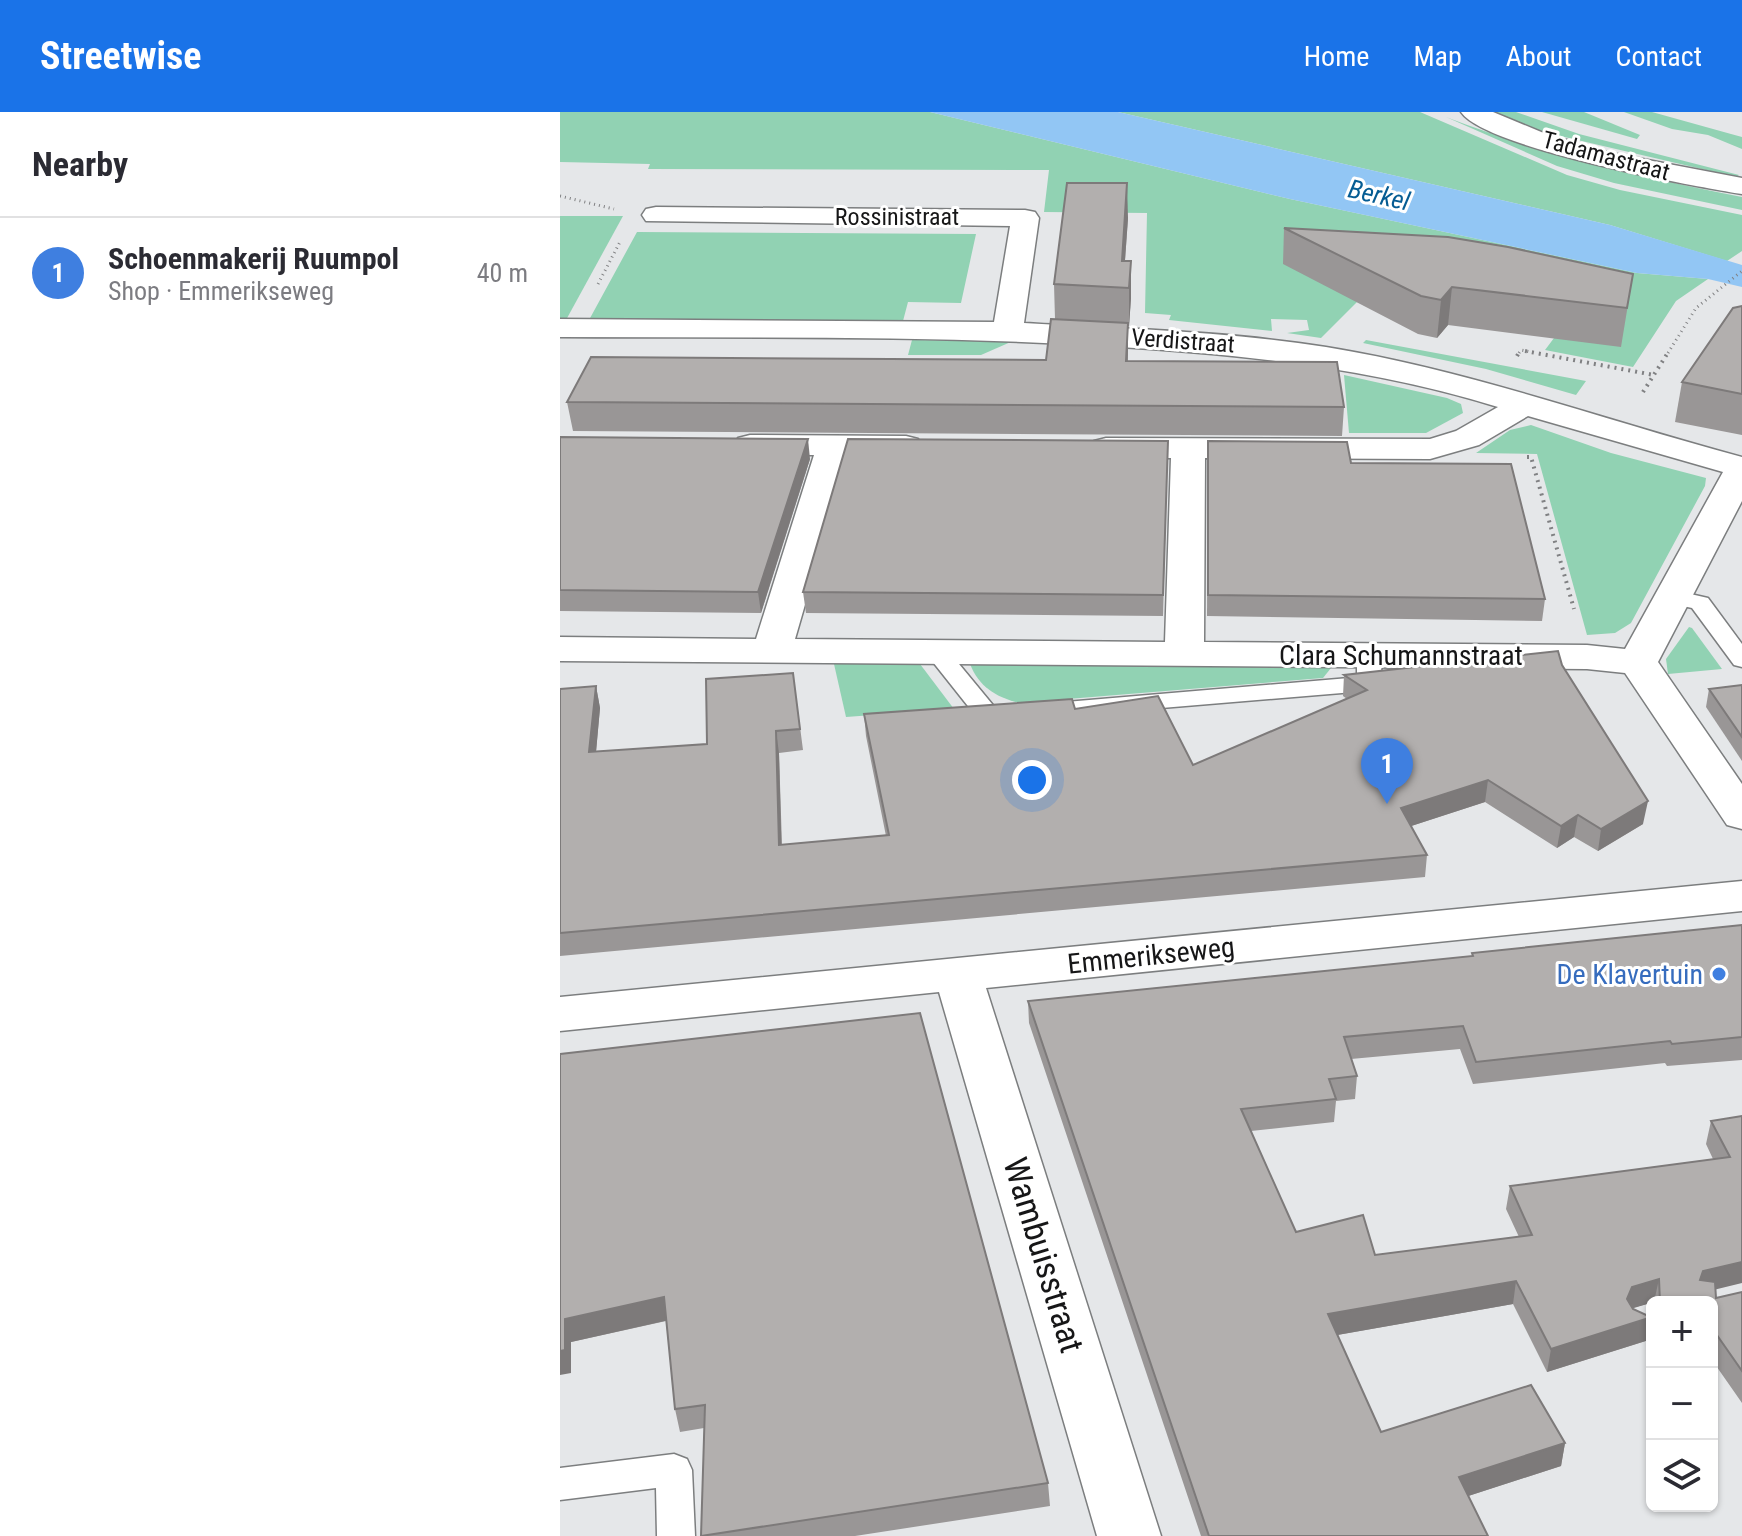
<!DOCTYPE html>
<meta charset="utf-8">
<style>
body{margin:0;font-family:"Roboto Condensed",sans-serif;background:#f7f7f7;color:#2b2b33}
.controls{position:absolute;right:24px;bottom:24px;display:grid;overflow:hidden;border-radius:12px;box-shadow:0 2px 6px #0004}
.controls button{width:72px;height:72px;display:grid;place-items:center;padding:0;border:0;border-bottom:2px solid #e1e1e2;background:#fff;color:#2b2b33;font:40px sans-serif}
.you{position:absolute;left:472px;top:668px;width:28px;height:28px;margin:-20px;border:6px solid #fff;border-radius:50%;background:#1a73e8;box-shadow:0 0 0 12px #1a73e833}
.badge{display:grid;place-items:center;width:52px;height:52px;border-radius:50%;background:#1a73e8;color:#fff;font-size:26px;font-weight:700}
.pin{position:absolute;translate:-50% -66px;filter:drop-shadow(0 2px 4px #0008)}
.pin::after{content:'';position:absolute;top:42px;width:28px;height:24px;background:inherit;clip-path:polygon(0 0,100% 0,50% 100%)}
.list{margin:0;padding:0;list-style:none}
h2{display:flex;justify-content:space-between;align-items:center;height:104px;margin:0;padding:0 32px;font-size:34px}
h2 small{font-size:26px;font-weight:400;color:#7c7c81}
.list li{display:grid;grid-template-columns:52px 1fr auto;gap:24px;align-items:center;box-sizing:border-box;height:112px;padding:0 32px;border-top:2px solid #e1e1e2}
.list b{display:block;font-size:30px;white-space:nowrap}
.list p{margin:0;font-size:26px;white-space:nowrap;color:#7c7c81}
.list em{font-size:26px;font-style:normal;color:#7c7c81}
.icon{flex:none;width:44px;height:44px;fill:none;stroke:currentColor;stroke-width:2;stroke-linecap:round;stroke-linejoin:round}
.map{position:relative;flex:none;width:1182px;height:1424px;overflow:hidden}
header{display:flex;align-items:center;gap:48px;box-sizing:border-box;height:112px;padding:0 40px;background:#1a73e8;color:#fff}
header strong{font-size:38px}
nav{display:flex;gap:44px;margin-inline-start:auto;font-size:28px}
main{display:flex}
aside{flex:1;background:#fff}
.map>svg:first-child{display:block}
.green{fill:#91d2b3}
.water{fill:#92c6f4}
.lines{fill:none;stroke-linecap:round;stroke-linejoin:round}
.lane-casing{stroke:#7c7e7f;stroke-width:3}
.street-casing{stroke:#7c7e7f;stroke-width:3}
.secondary-casing{stroke:#7c7e7f;stroke-width:3}
.path-far1{stroke:#808183;stroke-width:3;stroke-dasharray:1 4;stroke-linecap:butt}
.path{stroke:#808183;stroke-width:4;stroke-dasharray:2 5;stroke-linecap:butt}
.lane{fill:#fff;fill-rule:evenodd}
.street{fill:#fff;fill-rule:evenodd}
.secondary{fill:#fff;fill-rule:evenodd}
.wall{fill:#999696}
.shaded-wall{fill:#7d7a7a}
.building{fill:#b2afae;stroke:#7d7a7a;stroke-width:2}
.shop-dot{fill:#3f7fe0;stroke:#fff;stroke-width:3}
.labels{text-anchor:middle;stroke-width:6;stroke-linejoin:round;paint-order:stroke}
.far-street-label{font-size:24px;fill:#161617;stroke:#fff}
.far-water-label{font-size:26px;font-style:italic;fill:#055c93;stroke:#fff}
.street-label{font-size:28px;fill:#161617;stroke:#fff}
.shop-label{font-size:28px;fill:#366cbe;stroke:#fff;text-anchor:end}
.near-street-label{font-size:34px;fill:#161617;stroke:#fff}
</style>
<header>
<strong>Streetwise</strong>
<nav><a>Home</a><a>Map</a><a>About</a><a>Contact</a></nav>
</header>
<main>
<aside>
<h2>Nearby<small></small></h2>
<ul class="list">
<li><span class="badge" style="background:#3f7fe0">1</span><div><b>Schoenmakerij Ruumpol</b><p>Shop · Emmerikseweg</p></div><em>40 m</em></li>
</ul>
</aside>
<div class="map">
<svg width="1182" height="1424" viewBox="0 0 1182 1424">
<rect width="100%" height="100%" fill="#e5e7e9"/>
<g class="green">
<path d="M0,0H370L730,87L1077,161L1148,167L1116,189L1073,255L985,238L994,226L797,190L761,226L727,221L749,218L747,208L711,207L712,219L609,208L611,203L585,201L587,101L484,100L489,58L88,57L90,52L0,50Z"/>
<path d="M558,0H860L1007,63L1060,78L1182,103V139L1167,149L1050,113Z"/>
<path d="M926,0H956L1019,22L1179,63L1176,65L966,16Z"/>
<path d="M982,0H1024L1080,23L1077,27Z"/>
<path d="M1064,0H1092L1171,22L1182,25V37L1148,23L1112,17Z"/>
<path d="M886,5C982,42 1081,65 1182,85V98L1054,71L997,54Z"/>
<path d="M0,104H63L6,208H0Z"/>
<path d="M77,120L416,122L401,191L348,190L343,209L29,208Z"/>
<path d="M352,228L453,229L421,243H348Z"/>
<path d="M806,228L1026,269L1016,283L926,257L803,231Z"/>
<path d="M784,263L887,286L901,292L903,301L866,321H789Z"/>
<path d="M971,313L1051,341L1146,366L1145,374L1071,511L1055,521L1027,523L977,342L916,341L950,318Z"/>
<path d="M1129,515L1132,516L1162,557L1108,562L1106,547Z"/>
<path d="M274,552H360L394,597L286,605Z"/>
<path d="M410,552L771,556L763,566L459,591C436,585 419,575 410,552Z"/>
</g>
<path class="water" d="M370,0H558L1050,113L1182,153V175L1148,167L1077,161L730,87Z"/>
<g class="lines">
<g class="lane-casing">
<g id="lane">
<path d="M1113,478L1148,486L1182,532V555L1174,553L1132,496L1105,490L1102,485L1105,480Z"/>
<path d="M377,533L385,535L437,598L440,603L437,608H419L369,545L365,540L369,535Z"/>
<path d="M809,536L817,538C829,560 816,575 794,580L482,606L473,604L470,599L473,594L482,592L789,566L797,562V543L801,538Z"/>
<path d="M114,1342L127,1347L132,1358L135,1424H97L96,1376L0,1388V1356Z"/>
</g>
</g>
<g class="street-casing">
<g id="street">
<path d="M96,95L465,98L475,100L479,106L464,211C565,217 666,219 766,235C908,258 1044,308 1182,345V389L1098,550L1182,672V717L1167,713L1065,561L1027,557L0,549V525L196,527L254,343H190L178,340L173,333L178,326L190,323L346,324L358,327L363,334L358,341L346,344H288L235,527L605,530L611,346H546L534,343L529,336L534,329L546,326L870,327L896,319L938,295C810,255 678,242 544,234C363,223 181,226 0,225V207L434,210L450,114L86,109L82,103L86,97ZM968,304L1163,360L1065,537L1027,533L644,530L645,346L870,347L919,333Z"/>
<path d="M1182,769V799L426,876L601,1424H537L379,880L0,919V885Z"/>
</g>
</g>
<g class="secondary-casing">
<path id="secondary" d="M901,0H933L986,22L1051,41L1182,66V82C1133,74 925,36 901,0Z"/>
</g>
<g class="path-far1">
<path d="M0,84L54,97"/>
<path d="M38,172L61,128"/>
<path d="M959,241L961,238L976,241"/>
<path d="M1108,241L1136,196L1182,159"/>
</g>
<g class="path">
<path d="M965,239L1094,263"/>
<path d="M957,244L960,239"/>
<path d="M1083,280L1109,239"/>
<path d="M967,345H971L1014,497"/>
</g>
<use href="#lane" class="lane"/>
<use href="#street" class="street"/>
<use href="#secondary" class="secondary"/>
</g>
<g class="wall">
<path d="M568,106L565,149L571,186L569,214H568V249L784,295L782,324L13,319L7,290L486,248L495,207L494,172Z"/>
<path d="M724,116L1073,162L1061,235L888,213L877,226L858,222L723,152Z"/>
<path d="M1182,194V323L1115,310L1122,270Z"/>
<path d="M0,325L250,347L201,501L0,499Z"/>
<path d="M608,329L603,504L246,501L243,480Z"/>
<path d="M648,329L791,351L985,487L982,509L647,504Z"/>
<path d="M1002,553L1083,712L1038,739L1014,725L997,736L925,690L851,714L867,743L865,765L0,844V577L36,574L40,596L36,640L147,632L233,561L243,638L219,641L222,733L326,724L306,624L304,602L515,597L633,653L787,587L783,584L784,563Z"/>
<path d="M1182,573V649L1146,595L1149,577Z"/>
<path d="M1182,813V948L1107,954L1105,951L913,972L900,937L791,947L797,964L795,987L776,989L774,1010L691,1019L736,1120L815,1143L959,1125L946,1097L950,1074L1153,1047L1146,1032L1151,1009L1182,1004L1156,1177V1186L1182,1180V1291L1152,1248V1190H1094L1072,1196L1086,1203L1092,1201V1227L987,1260L953,1192L777,1223L821,1320L1005,1331L1001,1354L908,1384L928,1424H641L469,911L468,889L912,844V841Z"/>
<path d="M0,942L488,1371L490,1394L295,1424H141L144,1316L120,1320L115,1297L106,1209L11,1230V1261Z"/>
</g>
<g class="shaded-wall">
<path d="M567,71L568,106L563,175L562,149Z"/>
<path d="M571,149V186L569,214V176Z"/>
<path d="M892,175L888,213L877,226L881,188Z"/>
<path d="M568,211V239L566,277V249Z"/>
<path d="M248,327L250,347L201,501L198,480Z"/>
<path d="M36,574L40,596L34,662L29,640Z"/>
<path d="M216,619L219,641L222,755L219,733Z"/>
<path d="M928,668L925,690L839,718L841,696Z"/>
<path d="M1088,689L1083,712L1038,739L1041,717Z"/>
<path d="M1018,703L1014,725L997,736L1001,714Z"/>
<path d="M1182,1150V1171L1137,1182L1134,1190L1143,1159Z"/>
<path d="M1099,1167L1094,1190L1067,1198V1187L1072,1175Z"/>
<path d="M956,1169L953,1192L766,1225L768,1202Z"/>
<path d="M104,1185L109,1208L11,1230V1261L0,1263V1239L5,1207Z"/>
<path d="M1092,1205V1227L987,1260L991,1237Z"/>
<path d="M1005,1331L1001,1354L896,1388L899,1365Z"/>
</g>
<g class="building">
<path d="M507,71H567L562,149H571L569,176L494,172Z"/>
<path d="M724,116L888,125L948,135L1073,162L1067,196L892,175L881,188L861,184Z"/>
<path d="M1182,194V282L1122,270L1173,196Z"/>
<path d="M491,207L568,211L566,249L777,250L784,295L7,290L31,245L486,248Z"/>
<path d="M0,325L248,327L198,480L0,478Z"/>
<path d="M288,327L608,329L603,483L243,480Z"/>
<path d="M648,329L787,330L791,351L951,352L985,487L648,483Z"/>
<path d="M998,539L1002,553L1088,689L1041,717L1018,703L1001,714L928,668L841,696L867,743L0,821V577L36,574L29,640L147,632L146,567L233,561L240,617L216,619L219,733L329,723L304,602L512,587L515,597L598,584L633,653L807,578L784,563Z"/>
<path d="M1182,573V625L1149,577Z"/>
<path d="M1182,813V925L1112,932L1110,929L916,950L903,914L784,925L797,964L769,967L776,987L681,997L736,1120L803,1103L815,1143L972,1123L950,1074L1170,1045L1151,1009L1182,1004V1150L1143,1159L1140,1168L1155,1170L1156,1186L1182,1180V1259L1152,1216V1190H1100L1099,1167L1072,1175L1067,1187L1073,1197L1086,1203L1092,1201V1205L991,1237L956,1169L768,1202L821,1320L971,1273L1005,1331L899,1365L928,1424H649L468,889L913,844L912,841Z"/>
<path d="M360,901L488,1371L141,1424L145,1293L115,1297L104,1185L5,1207V1238L0,1239V942Z"/>
</g>
<circle class="shop-dot" cx="1159" cy="862" r="8"/>
<g class="labels">
<g class="far-street-label">
<text transform="translate(1046 44) rotate(15)" y="8">Tadamastraat</text>
<text x="337" y="113">Rossinistraat</text>
<text transform="translate(623 229) rotate(4)" y="8">Verdistraat</text>
</g>
<g class="far-water-label">
<text transform="translate(819 83) rotate(13)" y="9">Berkel</text>
</g>
<g class="street-label">
<text x="841" y="553">Clara Schumannstraat</text>
<text transform="translate(591 843) rotate(-6)" y="10">Emmerikseweg</text>
</g>
<g class="shop-label">
<text x="1143" y="872">De Klavertuin</text>
</g>
<g class="near-street-label">
<text transform="translate(484 1143) rotate(73)" y="12">Wambuisstraat</text>
</g>
</g>
</svg>
<div class="controls">
<button>+</button>
<button>−</button>
<button><svg class="icon" aria-label="layers" viewBox="0 0 24 24"><path d="M12 4l9 5-9 5-9-5zM3 14l9 5 9-5"/></svg></button>
</div>
<div class="you"></div>
<div class="pin badge" style="left:827px;top:692px;background:#3f7fe0">1</div>
</div>
</main>
